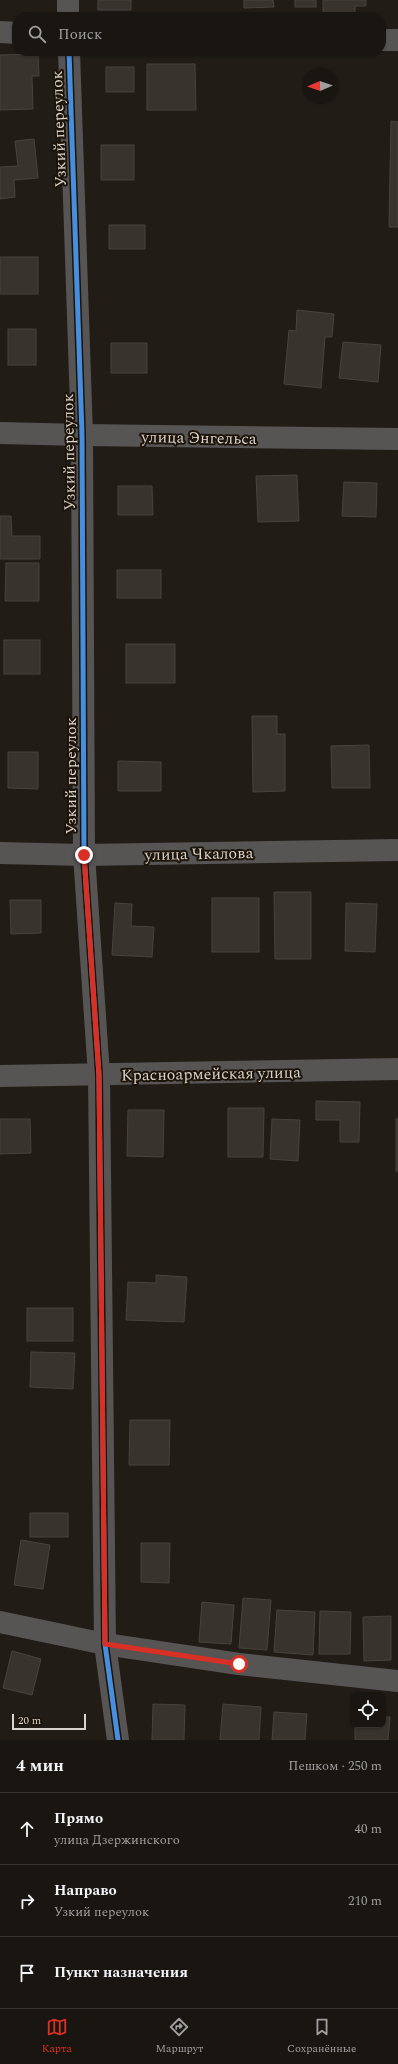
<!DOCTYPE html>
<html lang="ru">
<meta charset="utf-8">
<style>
body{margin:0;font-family:Spectral,serif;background:#26221e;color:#f1f3f6}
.controls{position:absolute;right:12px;bottom:12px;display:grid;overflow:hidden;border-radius:8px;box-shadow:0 1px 3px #0004}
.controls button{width:36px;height:36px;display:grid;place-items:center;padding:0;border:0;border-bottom:1px solid #373430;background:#191510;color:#f1f3f6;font:20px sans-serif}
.compass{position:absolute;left:302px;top:68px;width:36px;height:36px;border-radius:50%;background:#191510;box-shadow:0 1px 3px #0004;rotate:268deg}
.scale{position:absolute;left:12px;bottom:10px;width:74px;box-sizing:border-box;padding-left:4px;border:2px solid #dbd4cd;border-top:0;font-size:11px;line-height:14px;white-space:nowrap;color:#dbd4cd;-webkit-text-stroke:3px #1c1309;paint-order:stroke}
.stop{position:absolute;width:12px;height:12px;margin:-9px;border:3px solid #d93025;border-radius:50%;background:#fff}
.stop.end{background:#d93025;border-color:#fff;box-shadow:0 1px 4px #0008}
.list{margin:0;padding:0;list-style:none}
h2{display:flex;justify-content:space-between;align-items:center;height:52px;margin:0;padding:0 16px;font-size:17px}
h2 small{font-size:13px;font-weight:400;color:#9f9f9f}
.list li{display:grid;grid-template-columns:26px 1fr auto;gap:12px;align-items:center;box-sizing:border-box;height:72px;padding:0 16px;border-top:1px solid #373430}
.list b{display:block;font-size:15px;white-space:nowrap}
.list p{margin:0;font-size:13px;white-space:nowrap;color:#9f9f9f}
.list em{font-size:13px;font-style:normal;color:#9f9f9f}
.icon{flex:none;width:22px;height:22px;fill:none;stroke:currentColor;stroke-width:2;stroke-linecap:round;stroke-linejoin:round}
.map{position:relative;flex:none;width:398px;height:1740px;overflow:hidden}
.search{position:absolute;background:#191510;box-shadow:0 1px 3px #0004;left:12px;right:12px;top:12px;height:44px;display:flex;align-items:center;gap:10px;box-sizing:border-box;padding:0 14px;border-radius:16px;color:#9f9f9f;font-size:15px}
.sheet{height:268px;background:#191510}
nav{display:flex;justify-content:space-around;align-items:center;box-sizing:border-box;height:56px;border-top:1px solid #373430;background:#191510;font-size:11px;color:#9f9f9f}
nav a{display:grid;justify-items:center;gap:2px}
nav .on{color:#d93025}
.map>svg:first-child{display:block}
.building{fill:#39332e;stroke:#47433d}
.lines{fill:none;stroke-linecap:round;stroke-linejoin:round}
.street{stroke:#575454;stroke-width:22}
.cycleway-casing{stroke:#1c1309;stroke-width:8}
.cycleway{stroke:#468fdf;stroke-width:5}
.route{stroke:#d93025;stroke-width:5}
.labels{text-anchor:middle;stroke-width:4;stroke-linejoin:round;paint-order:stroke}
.street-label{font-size:16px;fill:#dbd4cd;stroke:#1c1309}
</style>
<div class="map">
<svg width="398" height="1740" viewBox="0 0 398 1740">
<rect width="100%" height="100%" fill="#211c16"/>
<g class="building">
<rect x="98" y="0" width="33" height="10"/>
<path d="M244,0H273L274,7L244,8Z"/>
<rect x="295" y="0" width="21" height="7"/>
<path d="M323,0H366V6H355V14H323Z"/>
<path d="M38,54L39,76H32L33,109L0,110V55Z"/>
<path d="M147,64H195L196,110H147Z"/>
<rect x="106" y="67" width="28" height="25"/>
<path d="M391,121L398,122V227H389Z"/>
<path d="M34,139L38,178L14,180L15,197L0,199V167L18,166L15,141Z"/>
<rect x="101" y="145" width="33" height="35"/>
<rect x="109" y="225" width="36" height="24"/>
<rect x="0" y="257" width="38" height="37"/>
<path d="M297,310L334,314L332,337H325L321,388L284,384L289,330L296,331Z"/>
<rect x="8" y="329" width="28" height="36"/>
<path d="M343,342L381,345L378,382L339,378Z"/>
<rect x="111" y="343" width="36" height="30"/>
<path d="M297,475L299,521L258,522L256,476Z"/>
<path d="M344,482L377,483L376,517L342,516Z"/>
<path d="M118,486H152L153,515H118Z"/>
<path d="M0,516H11L12,536H40V559H0Z"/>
<path d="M6,563H39V601H5Z"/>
<rect x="117" y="570" width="44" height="28"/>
<rect x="4" y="640" width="36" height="34"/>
<rect x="126" y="644" width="49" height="39"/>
<path d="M252,716H277V734H285V791L253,792Z"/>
<path d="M369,745L370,788H332L331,746Z"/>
<path d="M8,752H38V789L8,788Z"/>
<path d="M118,761L161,762V791H118Z"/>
<path d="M274,892H311V959H275Z"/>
<rect x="212" y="898" width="47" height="54"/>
<path d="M10,900H41V933L11,934Z"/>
<path d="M115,903L132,904L131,926L154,927L152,957L112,955Z"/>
<path d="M346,903L377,904L375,952L345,951Z"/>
<path d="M316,1101L360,1102L359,1142H340V1120H316Z"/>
<path d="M228,1108H264L263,1157H228Z"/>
<path d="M128,1110H164L163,1157L127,1156Z"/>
<path d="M0,1119H30L31,1153L0,1154Z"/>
<path d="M272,1119L300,1120L298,1161L270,1159Z"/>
<rect x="396" y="1119" width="2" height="52"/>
<path d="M156,1275L187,1277L184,1322L126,1320L128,1282L156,1283Z"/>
<rect x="27" y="1308" width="46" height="33"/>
<path d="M31,1352L75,1353L73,1389L30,1387Z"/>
<path d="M130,1420H170L169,1465H129Z"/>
<rect x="30" y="1513" width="38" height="24"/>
<path d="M21,1540L50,1545L43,1589L14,1585Z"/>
<path d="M141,1543H170L169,1583L141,1582Z"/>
<path d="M243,1598L271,1600L267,1650L239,1648Z"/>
<path d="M202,1602L234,1605L231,1644L199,1642Z"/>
<path d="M277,1610L315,1612L313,1655L274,1652Z"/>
<path d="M320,1611L351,1612L350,1654H319Z"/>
<path d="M391,1616V1660L364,1661L363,1617Z"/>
<path d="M12,1651L41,1659L32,1695L3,1688Z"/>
<path d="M153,1704L185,1705L184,1740H152Z"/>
<path d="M223,1704L261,1707L259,1740H220Z"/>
<path d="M274,1712L307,1714L305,1740H272Z"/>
<path d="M383,1717H390L388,1740H355V1725H383Z"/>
</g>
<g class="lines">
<g class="street">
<path d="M68,0V17"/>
<path d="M0,32L17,33"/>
<path d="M381,40H398"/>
<path d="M69,51L82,435L84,855L99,1075L105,1644L118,1740"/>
<path d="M0,433L82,435L398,439"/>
<path d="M0,853L84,855L398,850"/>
<path d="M0,1076L398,1069"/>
<path d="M0,1622L105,1644L239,1664L398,1681"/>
</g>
<g class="cycleway-casing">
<path id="cycleway" d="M69,51L82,435L84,855L99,1075L105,1644L118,1740"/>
</g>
<use href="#cycleway" class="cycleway"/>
</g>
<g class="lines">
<path class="route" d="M84,855L99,1075L105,1644L239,1664"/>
</g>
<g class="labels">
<g class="street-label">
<text transform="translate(58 129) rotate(-92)" y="6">Узкий переулок</text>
<text transform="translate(199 437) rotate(1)" y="6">улица Энгельса</text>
<text transform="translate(68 452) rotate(-91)" y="6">Узкий переулок</text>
<text transform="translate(70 776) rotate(-90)" y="6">Узкий переулок</text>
<text transform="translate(199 853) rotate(-1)" y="6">улица Чкалова</text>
<text transform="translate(211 1073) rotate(-1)" y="6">Красноармейская улица</text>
</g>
</g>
</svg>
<div class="controls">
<button><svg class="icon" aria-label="locate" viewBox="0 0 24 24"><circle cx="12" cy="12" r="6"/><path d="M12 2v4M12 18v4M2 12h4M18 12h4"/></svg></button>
</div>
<svg class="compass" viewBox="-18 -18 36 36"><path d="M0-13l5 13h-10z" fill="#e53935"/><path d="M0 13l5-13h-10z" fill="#9f9f9f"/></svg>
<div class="scale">20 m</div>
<div class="stop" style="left:239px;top:1664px"></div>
<div class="stop end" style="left:84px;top:855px"></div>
<div class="search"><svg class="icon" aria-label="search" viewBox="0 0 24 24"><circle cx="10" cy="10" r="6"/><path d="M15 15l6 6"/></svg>Поиск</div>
</div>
<section class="sheet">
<h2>4 мин<small>Пешком · 250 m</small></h2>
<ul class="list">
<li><svg class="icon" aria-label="ahead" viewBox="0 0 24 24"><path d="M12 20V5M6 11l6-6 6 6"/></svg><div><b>Прямо</b><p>улица Дзержинского</p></div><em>40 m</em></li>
<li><svg class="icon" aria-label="right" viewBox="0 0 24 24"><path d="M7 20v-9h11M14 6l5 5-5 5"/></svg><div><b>Направо</b><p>Узкий переулок</p></div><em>210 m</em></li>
<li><svg class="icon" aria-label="arrive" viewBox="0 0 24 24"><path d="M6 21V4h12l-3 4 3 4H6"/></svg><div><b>Пункт назначения</b></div></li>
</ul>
</section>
<nav>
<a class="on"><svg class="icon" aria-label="map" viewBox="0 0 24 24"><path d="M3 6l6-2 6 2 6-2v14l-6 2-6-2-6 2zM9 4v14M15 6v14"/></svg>Карта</a>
<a><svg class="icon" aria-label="directions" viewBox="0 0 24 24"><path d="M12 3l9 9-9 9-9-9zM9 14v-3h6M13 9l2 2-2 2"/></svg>Маршрут</a>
<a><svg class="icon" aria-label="saved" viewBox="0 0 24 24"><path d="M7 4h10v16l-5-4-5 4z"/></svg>Сохранённые</a>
</nav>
